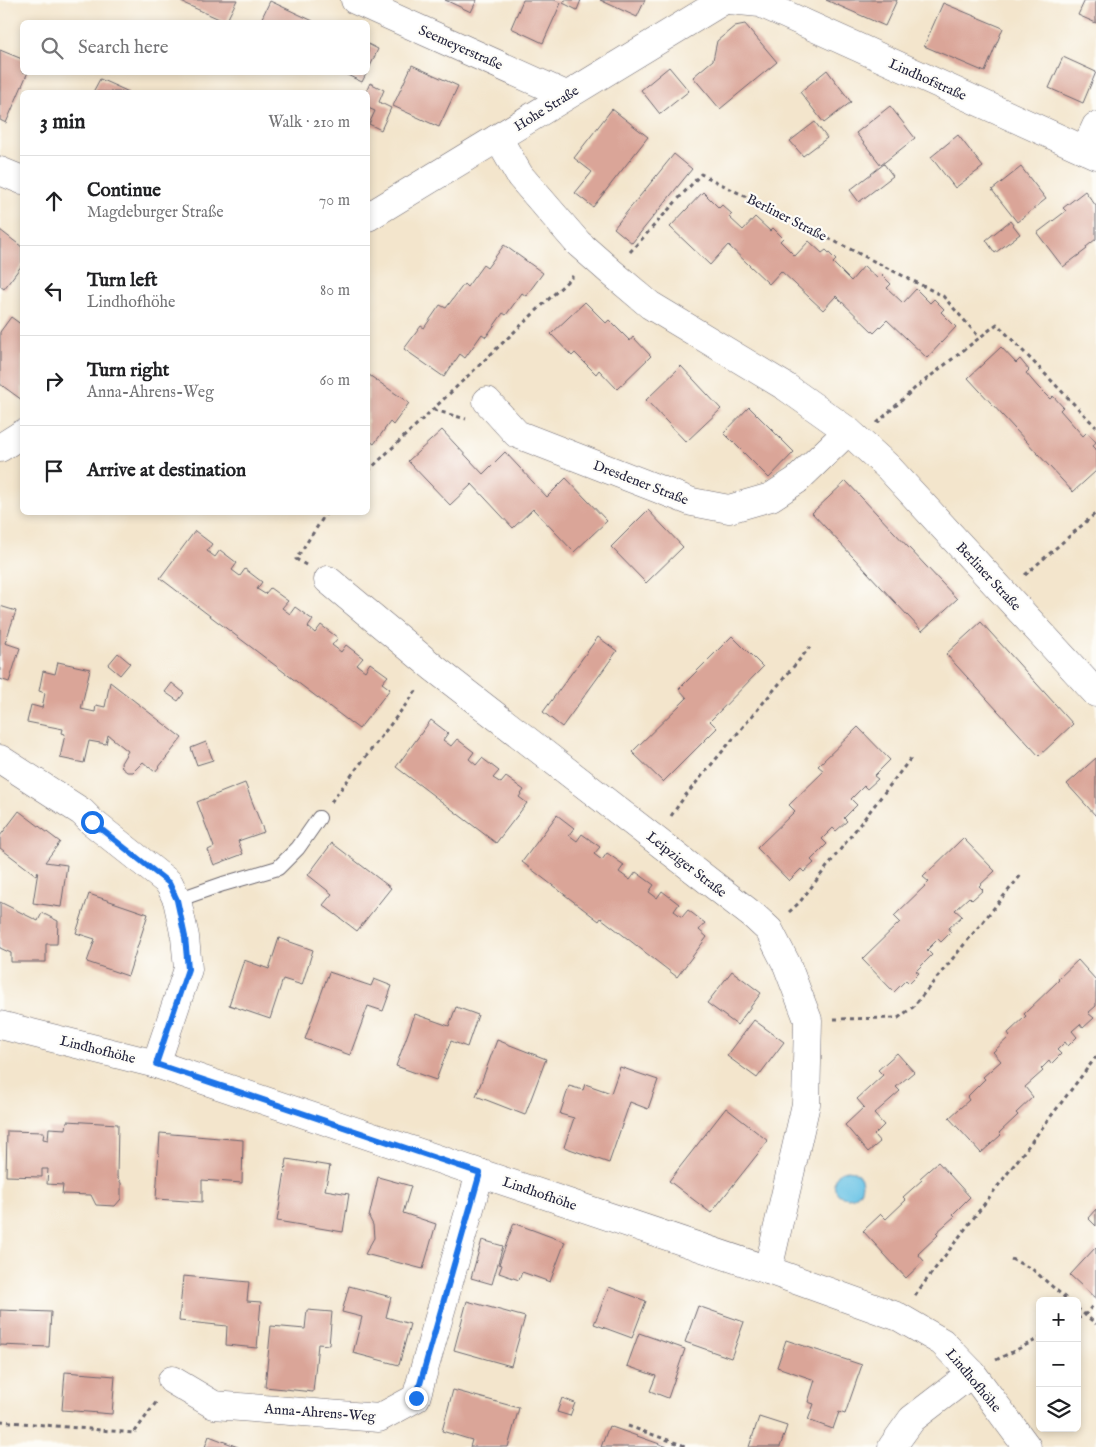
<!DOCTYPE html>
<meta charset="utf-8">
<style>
body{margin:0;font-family:"IM FELL English",serif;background:#f6f6f6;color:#202124}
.controls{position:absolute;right:15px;bottom:15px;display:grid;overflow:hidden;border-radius:8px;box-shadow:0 2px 8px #0003}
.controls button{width:45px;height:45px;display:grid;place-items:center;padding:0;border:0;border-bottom:1px solid #e0e0e0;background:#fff;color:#202124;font:25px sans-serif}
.stop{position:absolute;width:15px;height:15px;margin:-11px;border:4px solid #1a73e8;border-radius:50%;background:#fff}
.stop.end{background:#1a73e8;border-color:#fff;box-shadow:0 1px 5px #0008}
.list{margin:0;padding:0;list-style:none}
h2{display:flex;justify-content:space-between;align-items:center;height:65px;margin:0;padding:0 20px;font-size:21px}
h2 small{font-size:16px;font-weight:400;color:#757577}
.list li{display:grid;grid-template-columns:32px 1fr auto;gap:15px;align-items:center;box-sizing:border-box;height:90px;padding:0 20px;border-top:1px solid #e0e0e0}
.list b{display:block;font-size:19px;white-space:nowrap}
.list p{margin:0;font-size:16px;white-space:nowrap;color:#757577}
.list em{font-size:16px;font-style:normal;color:#757577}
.icon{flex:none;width:28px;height:28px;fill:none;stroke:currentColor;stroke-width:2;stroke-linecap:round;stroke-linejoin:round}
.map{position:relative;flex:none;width:1096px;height:1447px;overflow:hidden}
.search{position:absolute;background:#fff;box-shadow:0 2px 8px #0003;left:20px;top:20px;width:350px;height:55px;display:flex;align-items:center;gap:12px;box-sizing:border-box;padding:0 18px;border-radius:8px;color:#757577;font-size:19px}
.panel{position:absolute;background:#fff;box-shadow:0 2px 8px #0003;left:20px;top:90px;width:350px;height:425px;border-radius:8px}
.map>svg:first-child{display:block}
.water{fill:#67c2e5;stroke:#447290}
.building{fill:#daa598}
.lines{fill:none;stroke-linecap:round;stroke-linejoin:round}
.service-casing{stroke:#6b666e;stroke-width:16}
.minor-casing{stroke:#6b666e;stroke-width:29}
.path{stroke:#6b666e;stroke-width:3;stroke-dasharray:4 4;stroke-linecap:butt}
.service{stroke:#fff;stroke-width:14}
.minor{stroke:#fff;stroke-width:28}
.route{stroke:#1a73e8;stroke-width:6}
.labels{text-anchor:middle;stroke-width:4.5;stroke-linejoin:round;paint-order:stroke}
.street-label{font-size:14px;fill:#22223b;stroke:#fdfcf7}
</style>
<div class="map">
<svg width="1096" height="1447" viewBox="0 0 1096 1447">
<rect width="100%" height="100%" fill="#fdfcf7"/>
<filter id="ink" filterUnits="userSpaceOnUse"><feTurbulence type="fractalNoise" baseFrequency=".02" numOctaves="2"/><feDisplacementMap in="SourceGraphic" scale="10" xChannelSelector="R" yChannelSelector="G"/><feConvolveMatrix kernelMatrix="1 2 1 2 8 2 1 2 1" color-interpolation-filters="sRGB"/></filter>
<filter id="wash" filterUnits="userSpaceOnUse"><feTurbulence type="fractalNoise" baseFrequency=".0096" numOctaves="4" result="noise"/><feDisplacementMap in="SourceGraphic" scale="20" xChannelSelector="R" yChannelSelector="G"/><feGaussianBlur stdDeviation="1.12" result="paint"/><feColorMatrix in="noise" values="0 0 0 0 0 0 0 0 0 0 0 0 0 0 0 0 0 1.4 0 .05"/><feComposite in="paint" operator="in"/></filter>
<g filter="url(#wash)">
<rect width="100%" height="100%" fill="#f3e5cc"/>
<circle class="water" cx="848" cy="1184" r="14"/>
<g id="blocks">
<g class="building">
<path d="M182,0H237L226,22L181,2Z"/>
<path d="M445,0H477L471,12Z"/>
<path d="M523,0H555L561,3L543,43L511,28Z"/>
<path d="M565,0H581L577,10L563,3Z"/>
<path d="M600,0H645L637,17Z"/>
<path d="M826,0H897L885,26Z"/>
<path d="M1085,0H1096V23L1078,15Z"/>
<path d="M270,1L313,21L312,22H260Z"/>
<path d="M943,3L1003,28L985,72L924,46Z"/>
<path d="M745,24L777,62L720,109L693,77L713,60L717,41L735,26Z"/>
<path d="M368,44L378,49L368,71Z"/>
<path d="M0,50L22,59V72H28L6,123L0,120Z"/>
<path d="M1063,57L1096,72L1083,103L1049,88Z"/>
<path d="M412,65L458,86L439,127L393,106Z"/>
<path d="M669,67L689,91L660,114L641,90Z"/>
<path d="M827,70L851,102L824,123L800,92Z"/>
<path d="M341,72H367L362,82Z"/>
<path d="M100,79L129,92H93Z"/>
<path d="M370,83L384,90L379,102L391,108L381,130L369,124L375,111L368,108V92H366Z"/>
<path d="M890,106L915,138L881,165L856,133Z"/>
<path d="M612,109L648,137L593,207L575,193L592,172L574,158Z"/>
<path d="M815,122L827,138L803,156L790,141Z"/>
<path d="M958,135L983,167L955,188L931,157Z"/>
<path d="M674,154L692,169L632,243L614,228Z"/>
<path d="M884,164L893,176L859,202L850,190Z"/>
<path d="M1021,167L1046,199L1017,222L992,190Z"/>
<path d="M1085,191L1096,206V239L1086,247L1087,249L1063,267L1037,233L1066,211L1063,208Z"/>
<path d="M703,192L719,208L722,205L732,214L729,217L743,230L755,217L770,231L773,228L783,238L780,241L795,256L809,241L822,253L826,250L836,260L833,263L851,281L864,266L877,278L881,274L891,284L887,288L903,303L916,289L930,303L934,299L944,309L941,312L956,327L927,358L887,320L874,333L836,296L823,310L781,271L769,284L728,245L710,265L670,227Z"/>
<path d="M1010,221L1020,234L995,253L986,240Z"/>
<path d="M0,230L22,247V265L4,289L0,286Z"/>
<path d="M504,245L543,273L526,296L522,293L506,315L503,313L486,337L482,334L465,358L460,354L444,377L404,349L421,326L424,328L440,305L446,308L464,284L467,287L483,265L487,268Z"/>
<path d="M585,302L606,323L609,320L630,341L633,337L651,356L617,389L599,370L596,374L575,353L572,356L551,334Z"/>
<path d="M11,317L22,325V400L0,384V332Z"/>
<path d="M1001,347L1016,363L1020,359L1029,370L1026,373L1038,387L1050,399L1053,396L1063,407L1060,410L1083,436L1087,432L1096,442L1093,446L1096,449V471L1073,492L968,378Z"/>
<path d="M681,366L721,409L686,442L646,400Z"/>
<path d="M369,375L409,403L393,425L390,422L374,444L370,441L368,444V377Z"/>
<path d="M749,407L794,452L769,478L724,433Z"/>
<path d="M442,430L483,474L505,452L547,497L566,478L607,521L574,552L533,509L513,528L472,484L450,505L408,461Z"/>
<path d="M846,481L957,599L922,631L812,513Z"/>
<path d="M648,510L683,547L646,583L611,547Z"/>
<path d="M195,531L212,544L207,551L215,557L220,550L237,563L232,570L240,576L245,569L262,582L257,589L265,594L270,588L288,601L282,608L290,614L295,607L313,620L308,627L315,633L321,625L338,638L332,645L341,652L346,645L363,658L357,665L365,671L370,663L388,676L382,683L390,689L359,729L160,578Z"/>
<path d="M0,606L16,611L5,643L20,648L9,682L0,679Z"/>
<path d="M981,622L1073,724L1039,756L946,654Z"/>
<path d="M732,636L763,667L710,721L717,728L663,782L632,752L687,698L679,689Z"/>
<path d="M598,637L617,651L562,727L543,712Z"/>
<path d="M118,653L130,663L120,675L108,665Z"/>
<path d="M58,662L90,669L81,709L95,712L96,705L105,707L110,682L182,738L155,772L143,762L133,772H127L122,768L121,763L128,751L108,735L106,744L89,741L84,763L60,758L65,734L62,733L63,729L27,722L31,705L42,708L45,693L39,691L43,671L55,674Z"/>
<path d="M172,683L184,693L178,701L165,692Z"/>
<path d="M431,720L448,733L443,740L451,746L457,739L474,752L469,759L476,765L482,758L499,771L493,778L501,783L506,777L524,790L519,797L527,803L496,843L396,767Z"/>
<path d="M858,727L890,760L874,776L878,779L867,789L864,786L851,799L857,805L844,818L847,821L836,831L833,828L822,839L827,844L811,860L814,863L804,872L801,869L789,881L757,848L795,811L789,805L824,771L818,766Z"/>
<path d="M206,742L213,760L197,765L191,748Z"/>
<path d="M1096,758V816L1067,784Z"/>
<path d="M245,783L264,832L238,841L243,854L214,865L208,850L214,847L197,802Z"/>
<path d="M19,811L60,842L45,862L67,865L61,907L33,903L38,871L36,875L0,848V836Z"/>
<path d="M557,815L574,828L569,835L577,841L582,834L600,847L594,854L602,860L607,853L624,865L619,872L630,880L636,872L654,885L649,892L657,898L662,891L679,904L674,911L682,917L688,910L705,923L699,930L707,937L677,977L601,918L599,921L522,862Z"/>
<path d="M963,838L995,871L979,886L983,890L972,900L969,897L955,910L962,916L949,928L951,932L941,942L938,939L927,950L932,955L916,971L919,973L909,983L906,980L894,992L862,959L900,922L894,916L929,882L923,877Z"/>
<path d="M332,843L391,888L357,931L323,905L332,894L308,875Z"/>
<path d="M89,894L148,914L128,976L87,962L95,939L76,933Z"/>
<path d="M0,902L38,921L42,913L58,921L57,944H46V962H11V953L0,948Z"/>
<path d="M279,938L313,950L302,985L283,979L270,1019L229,1005L244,960L269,969Z"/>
<path d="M1078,960L1096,980V1006L1088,1013L1094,1018L1083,1028L1080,1024L1072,1031L1077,1037L1068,1046L1065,1042L1057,1050L1061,1054L1051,1064L1049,1061L1041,1069L1043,1071L1025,1087L1033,1097L1016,1113L1018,1115L999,1133L1001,1135L981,1153L949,1118L969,1100L967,1097L985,1079L983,1077L1001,1061L993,1052L1010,1036L1008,1033L1026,1016L1024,1014L1059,980L1058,979Z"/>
<path d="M732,971L761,993L737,1025L707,1003Z"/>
<path d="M329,972L371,986L374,979L392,986L383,1011L368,1006L350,1055L305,1039Z"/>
<path d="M456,1007L478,1015L467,1047L451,1041L436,1080L396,1066L415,1014L449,1026Z"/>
<path d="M754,1020L784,1042L757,1078L727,1056Z"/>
<path d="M497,1040L546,1059L525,1115L476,1096Z"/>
<path d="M897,1053L914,1072L896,1087L900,1091L874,1114L884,1125L874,1135L880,1142L868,1152L845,1125L864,1107L857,1099L883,1075L878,1070Z"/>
<path d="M620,1067L658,1080L648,1109L630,1102L609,1163L564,1147L574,1118L560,1114L569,1086L583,1090L585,1084L611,1093Z"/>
<path d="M726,1108L768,1141L711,1213L669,1181Z"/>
<path d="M67,1121L118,1124L117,1177L121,1183V1199L115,1206L96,1205L91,1195L62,1194L63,1185L47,1184L48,1169H42V1177L6,1176L7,1131L44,1132L43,1139L48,1140L49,1128L66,1129Z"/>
<path d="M160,1133L243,1140L242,1183L202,1180V1202L156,1199Z"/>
<path d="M287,1159L330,1166L325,1190L349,1194L343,1232L277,1221Z"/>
<path d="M938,1162L970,1197L953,1214L955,1216L936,1233L938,1235L918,1254L924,1261L906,1278L863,1231L881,1214L886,1219L906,1200L903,1197L922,1180L920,1178Z"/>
<path d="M378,1177L411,1186L403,1213L436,1224L423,1269L365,1254L374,1238L373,1225L369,1217Z"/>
<path d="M1096,1209V1226L1088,1218Z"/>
<path d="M514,1223L565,1242L550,1282L522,1272L519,1280L499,1273L502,1265L499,1264Z"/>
<path d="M482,1240L503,1246L492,1284L471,1278Z"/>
<path d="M1096,1247V1299L1070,1275Z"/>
<path d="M183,1276L249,1282L247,1301L261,1302L257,1348L226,1345L227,1326L179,1321Z"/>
<path d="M349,1286L391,1297L386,1317L410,1324L399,1365L353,1353L362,1317L342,1312Z"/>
<path d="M609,1287L646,1301L632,1338L594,1324Z"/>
<path d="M467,1301L525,1317L511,1366L454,1350Z"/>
<path d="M698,1306L744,1322L731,1358L685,1342Z"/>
<path d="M0,1310L51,1312L49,1347L0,1345Z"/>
<path d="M307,1310L332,1312L329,1345L318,1344L313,1392L265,1387L271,1326L305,1329Z"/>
<path d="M639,1333L685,1349L668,1398L650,1391L656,1376L627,1366Z"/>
<path d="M786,1340L862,1365L845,1414L839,1412L833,1429L808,1420L814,1404L808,1402L815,1380L777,1367Z"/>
<path d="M65,1372L115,1376L112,1414L62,1410Z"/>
<path d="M453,1390L519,1408L508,1447H470L472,1440L442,1431Z"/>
<path d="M562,1398L575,1403L570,1416L557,1412Z"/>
<path d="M759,1417L787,1426L780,1447H749Z"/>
<path d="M609,1426L668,1447H601Z"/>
<path d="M209,1436L238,1447H205Z"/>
</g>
</g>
</g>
<g filter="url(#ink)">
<use href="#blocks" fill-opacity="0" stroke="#6b666e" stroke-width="1"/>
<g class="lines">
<g class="service-casing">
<path id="service" d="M177,900L223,884L278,868L298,848L319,818"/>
</g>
<g class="minor-casing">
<g id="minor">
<path d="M355,0L566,95"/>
<path d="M729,0L760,3L1096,155"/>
<path d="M498,138L520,176L578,243L611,272L650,305L786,387L848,431L888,467L1096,693"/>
<path d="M1085,150L1096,126"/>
<path d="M0,171L22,180"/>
<path d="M368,217L724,0"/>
<path d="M487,401L517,434L692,502L729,509L771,497L797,480L848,431"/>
<path d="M0,448L22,434"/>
<path d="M328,580L434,668L755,917L769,930L787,965L808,1020L806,1104L768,1270"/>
<path d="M0,759L82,812L92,822L169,883L177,900L185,937L188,969L156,1064"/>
<path d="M0,1025L156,1064L768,1270L899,1317L942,1342L972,1373L1027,1447"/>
<path d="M172,1380L214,1405L379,1418L416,1398L480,1173"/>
<path d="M892,1447L912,1419L972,1373"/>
</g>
</g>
<g class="path">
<path d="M630,252L701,174L943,296L979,337"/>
<path d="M434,410L466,419"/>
<path d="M877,423L914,389L997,324L1096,427"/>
<path d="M368,471L573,276"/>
<path d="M306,565L296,559L327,512"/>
<path d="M1025,575L1096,513"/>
<path d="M331,802L417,690"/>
<path d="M671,816L685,796L810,647"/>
<path d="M789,912L799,903L911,758"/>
<path d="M834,1019L898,1018L913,1007L1021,875"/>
<path d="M1011,1259L1032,1269L1069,1301"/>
<path d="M915,1295L1096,1057"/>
<path d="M1077,1308L1096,1324"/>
<path d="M1077,1319L1085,1315L1094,1304"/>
<path d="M996,1360L1040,1338"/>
<path d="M0,1421L134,1433L157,1401"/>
<path d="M628,1426L688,1447"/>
</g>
<use href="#service" class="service"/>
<use href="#minor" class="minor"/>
</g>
</g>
<g class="lines" filter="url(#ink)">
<path class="route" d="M92,822L169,883L177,900L185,937L188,969L156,1064L480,1173L416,1398"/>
</g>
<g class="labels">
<g class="street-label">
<text transform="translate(461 47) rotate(24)" y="5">Seemeyerstraße</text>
<text transform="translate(928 79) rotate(24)" y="5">Lindhofstraße</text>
<text transform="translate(546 108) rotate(-32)" y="5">Hohe Straße</text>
<text transform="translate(787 217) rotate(27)" y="5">Berliner Straße</text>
<text transform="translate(641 482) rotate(21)" y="5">Dresdener Straße</text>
<text transform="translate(989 576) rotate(47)" y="5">Berliner Straße</text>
<text transform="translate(687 864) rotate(38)" y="5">Leipziger Straße</text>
<text transform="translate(98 1049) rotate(14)" y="5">Lindhofhöhe</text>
<text transform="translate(540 1193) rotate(19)" y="5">Lindhofhöhe</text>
<text transform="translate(974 1380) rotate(50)" y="5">Lindhofhöhe</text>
<text transform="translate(320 1412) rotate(4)" y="5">Anna-Ahrens-Weg</text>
</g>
</g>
</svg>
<div class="controls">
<button>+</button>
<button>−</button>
<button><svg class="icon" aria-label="layers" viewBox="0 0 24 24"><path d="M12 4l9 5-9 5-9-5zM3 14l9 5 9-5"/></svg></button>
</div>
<div class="stop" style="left:92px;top:822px"></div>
<div class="stop end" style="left:416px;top:1398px"></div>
<div class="search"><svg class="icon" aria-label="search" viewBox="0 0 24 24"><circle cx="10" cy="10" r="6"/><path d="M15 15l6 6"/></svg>Search here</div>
<section class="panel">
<h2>3 min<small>Walk · 210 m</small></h2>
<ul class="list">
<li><svg class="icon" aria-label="ahead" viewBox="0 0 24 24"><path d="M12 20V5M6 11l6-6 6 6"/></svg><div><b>Continue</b><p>Magdeburger Straße</p></div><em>70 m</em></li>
<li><svg class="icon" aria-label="left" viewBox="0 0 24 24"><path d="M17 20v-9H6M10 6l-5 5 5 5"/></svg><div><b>Turn left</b><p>Lindhofhöhe</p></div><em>80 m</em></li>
<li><svg class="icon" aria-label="right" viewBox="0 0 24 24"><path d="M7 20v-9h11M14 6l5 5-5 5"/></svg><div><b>Turn right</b><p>Anna-Ahrens-Weg</p></div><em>60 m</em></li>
<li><svg class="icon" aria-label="arrive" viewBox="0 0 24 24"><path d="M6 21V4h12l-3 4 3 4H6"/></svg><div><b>Arrive at destination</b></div></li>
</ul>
</section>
</div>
